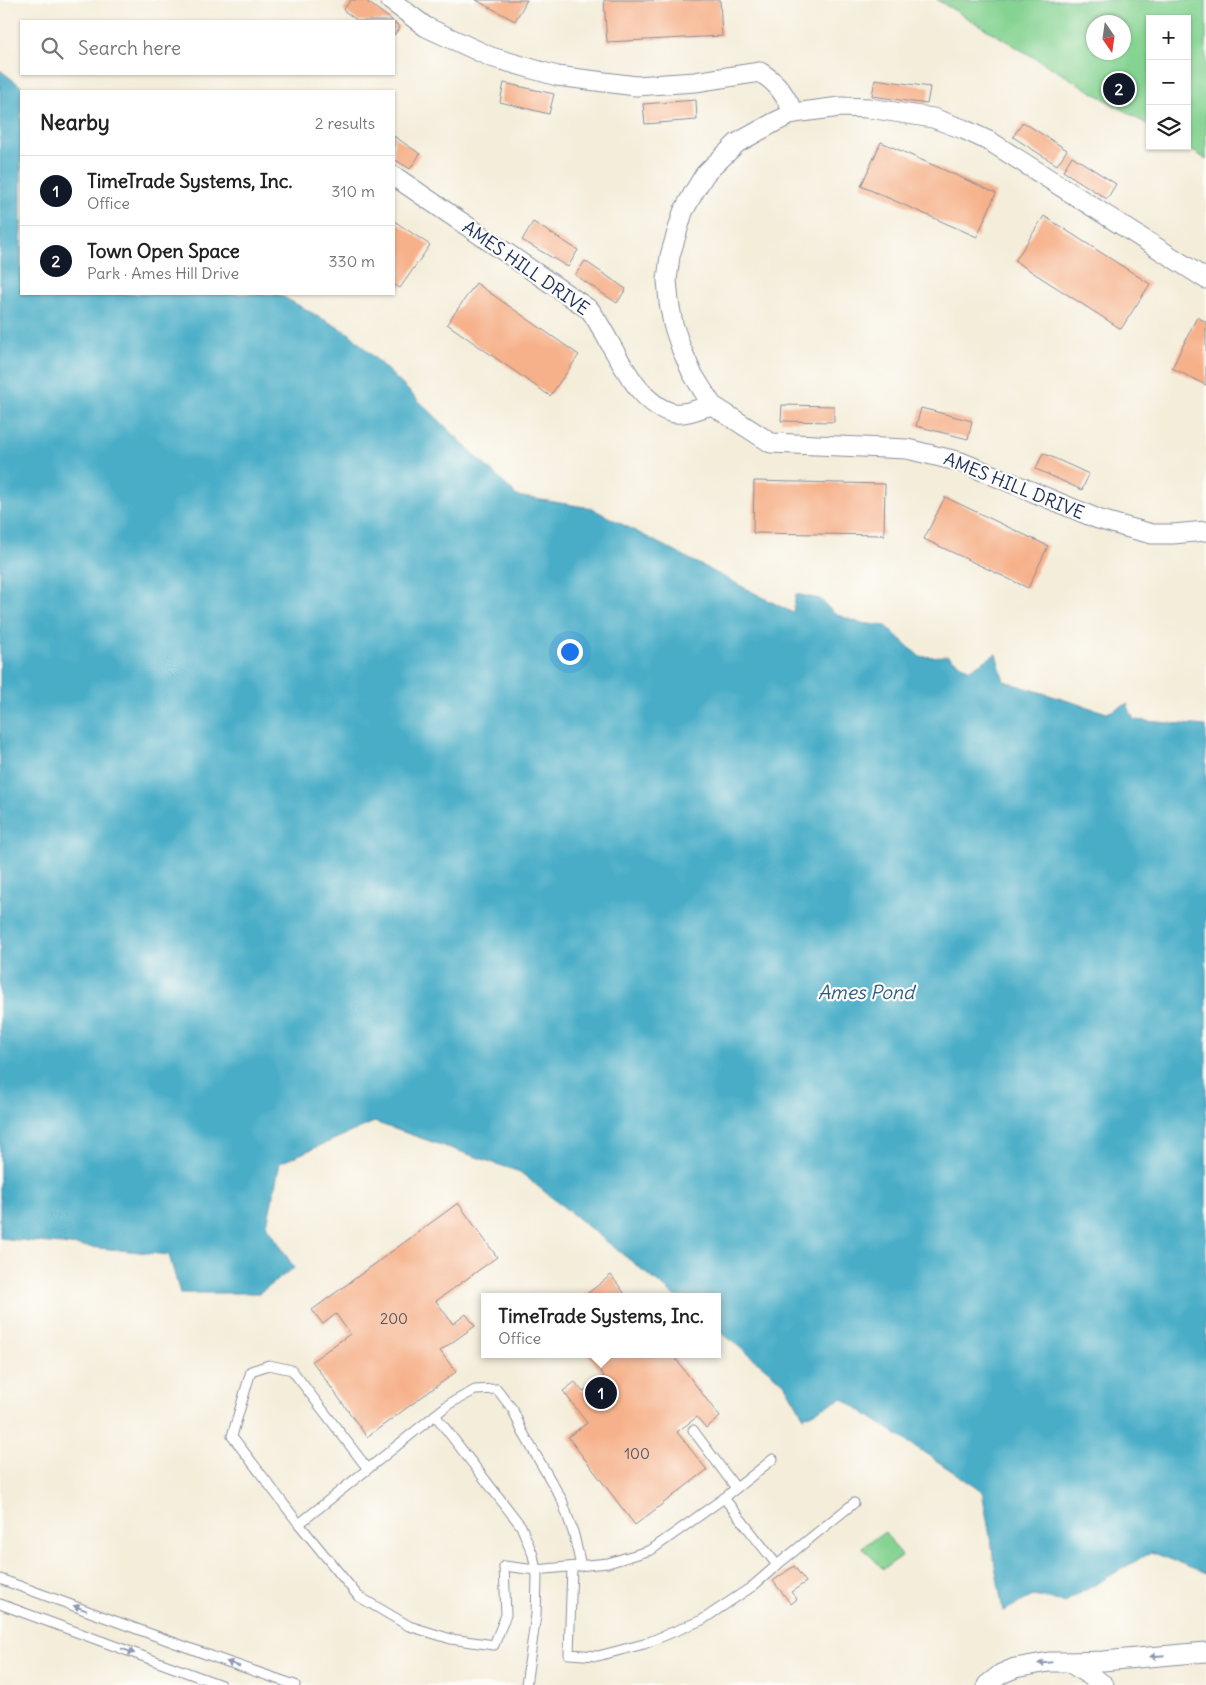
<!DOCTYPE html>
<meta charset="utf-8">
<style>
body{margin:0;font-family:Delius,sans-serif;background:#f6f6f6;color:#222}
.controls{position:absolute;right:15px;top:15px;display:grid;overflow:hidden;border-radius:0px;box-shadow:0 1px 4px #0004}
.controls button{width:45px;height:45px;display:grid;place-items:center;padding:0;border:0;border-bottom:1px solid #e0e0e0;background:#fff;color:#222;font:25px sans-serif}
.compass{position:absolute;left:1086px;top:15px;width:45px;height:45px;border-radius:50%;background:#fff;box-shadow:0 1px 4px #0004;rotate:167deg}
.you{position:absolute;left:569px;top:651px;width:18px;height:18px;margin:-12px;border:4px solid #fff;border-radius:50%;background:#1a73e8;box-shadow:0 0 0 8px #1a73e833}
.badge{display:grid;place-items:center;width:32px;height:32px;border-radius:50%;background:#111827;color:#fff;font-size:16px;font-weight:700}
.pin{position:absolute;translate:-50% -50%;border:2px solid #fff;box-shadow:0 1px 5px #0006}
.popup{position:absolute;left:481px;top:1293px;width:240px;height:65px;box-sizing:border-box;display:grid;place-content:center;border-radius:0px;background:#fff;filter:drop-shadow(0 1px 4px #0005);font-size:16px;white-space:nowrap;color:#767676}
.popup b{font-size:19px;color:#222}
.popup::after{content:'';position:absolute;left:50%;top:100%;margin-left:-10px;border:10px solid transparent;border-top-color:#fff}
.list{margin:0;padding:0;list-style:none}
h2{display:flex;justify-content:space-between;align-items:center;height:65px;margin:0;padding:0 20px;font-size:21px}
h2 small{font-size:16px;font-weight:400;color:#767676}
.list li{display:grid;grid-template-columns:32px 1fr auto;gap:15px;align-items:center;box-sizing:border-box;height:70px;padding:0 20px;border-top:1px solid #e0e0e0}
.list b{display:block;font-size:19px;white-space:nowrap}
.list p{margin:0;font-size:16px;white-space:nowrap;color:#767676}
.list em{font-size:16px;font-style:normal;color:#767676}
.icon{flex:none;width:28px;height:28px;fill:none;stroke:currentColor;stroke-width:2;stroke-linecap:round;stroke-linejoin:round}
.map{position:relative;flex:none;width:1206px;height:1685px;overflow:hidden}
.search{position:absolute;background:#fff;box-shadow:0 1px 4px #0004;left:20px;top:20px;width:375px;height:55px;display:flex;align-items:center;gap:12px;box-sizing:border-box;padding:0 18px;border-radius:0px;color:#767676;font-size:19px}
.panel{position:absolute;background:#fff;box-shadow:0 1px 4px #0004;left:20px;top:90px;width:375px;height:205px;border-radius:0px}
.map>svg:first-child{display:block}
.green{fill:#85d392;stroke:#508178;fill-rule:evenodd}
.water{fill:#48adc7;stroke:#326e92}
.building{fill:#f6b18a}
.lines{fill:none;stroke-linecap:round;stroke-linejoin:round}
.lane-casing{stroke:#888e9c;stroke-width:11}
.street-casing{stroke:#888e9c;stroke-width:21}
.lane{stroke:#fff;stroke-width:9}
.street{stroke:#fff;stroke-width:19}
.oneway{fill:#8d97ae}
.labels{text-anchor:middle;stroke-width:4.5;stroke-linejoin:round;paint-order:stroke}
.number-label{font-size:15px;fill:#525069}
.street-label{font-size:18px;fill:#1b2f5e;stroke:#fdfcf7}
.water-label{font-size:19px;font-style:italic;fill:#2b5b83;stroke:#fdfcf7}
</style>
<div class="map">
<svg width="1206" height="1685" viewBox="0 0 1206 1685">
<rect width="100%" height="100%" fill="#fdfcf7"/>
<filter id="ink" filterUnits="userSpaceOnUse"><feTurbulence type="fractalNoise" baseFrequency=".02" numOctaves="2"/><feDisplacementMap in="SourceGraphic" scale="10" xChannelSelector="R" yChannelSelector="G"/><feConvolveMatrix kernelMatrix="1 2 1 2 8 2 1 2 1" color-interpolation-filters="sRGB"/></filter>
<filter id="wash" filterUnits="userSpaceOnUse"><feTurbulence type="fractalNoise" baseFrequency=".0096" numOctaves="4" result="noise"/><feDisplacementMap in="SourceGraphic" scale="20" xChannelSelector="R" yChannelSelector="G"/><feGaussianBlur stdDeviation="1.12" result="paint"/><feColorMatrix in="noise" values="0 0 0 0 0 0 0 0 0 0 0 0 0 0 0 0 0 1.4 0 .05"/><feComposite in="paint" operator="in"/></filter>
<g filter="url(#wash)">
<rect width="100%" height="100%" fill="#f4edda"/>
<g class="green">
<path d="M937,0H1206V159L1184,146H1187V19H1150V126ZM1094,22H1124V52H1094Z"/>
<path d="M885,1532L902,1556L883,1569L862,1547Z"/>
</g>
<path class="water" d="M0,70L27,91H21V294H278L350,334L517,496L591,508L793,613L796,594L820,599L835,614L860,623L886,626L920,657L948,656L970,670L996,654L1004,681L1107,713L1127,704L1134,720L1206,726V1573L1151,1552L1065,1602L1033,1596L1003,1611L982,1491L842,1398L804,1417L784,1383L717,1329V1297H676L520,1172L374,1122L280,1163L267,1225L294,1268L259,1293H180L169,1255L0,1238Z"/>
<g id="blocks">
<g class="building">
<path d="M351,0H365L393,21H358L343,10Z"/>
<path d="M476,0H527L515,21Z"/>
<path d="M604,0H720L722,36L607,42Z"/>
<path d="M394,22L400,27L394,35Z"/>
<path d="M875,79L930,87L927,104L872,96Z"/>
<path d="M504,83L554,94L549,114L500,102Z"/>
<path d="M696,100L697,120L645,124L643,104Z"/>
<path d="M1023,122L1067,150L1057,165L1013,137Z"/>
<path d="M394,136L420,154L410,169L394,159Z"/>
<path d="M881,142L996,193L977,237L861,186Z"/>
<path d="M1072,156L1116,184L1107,199L1063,171Z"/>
<path d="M1044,216L1150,284L1121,329L1015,261Z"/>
<path d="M394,221L430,245L400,288L394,284Z"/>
<path d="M533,222L578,250L568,267L522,240Z"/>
<path d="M585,261L626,289L617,303L575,275Z"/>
<path d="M476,283L579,355L550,396L447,324Z"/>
<path d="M1197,317L1206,322V385L1172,368Z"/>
<path d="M782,405L834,406V422L781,421Z"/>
<path d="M921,408L972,421L968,439L916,426Z"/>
<path d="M1043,453L1089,474L1082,490L1036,469Z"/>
<path d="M754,481L885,484L884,535L753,533Z"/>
<path d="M945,497L1048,546L1028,588L924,539Z"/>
<path d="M458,1203L497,1257L436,1301L453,1324L466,1314L475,1326L440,1351L456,1372L367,1437L312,1361L350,1334L336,1314L323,1324L312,1310Z"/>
<path d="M611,1275L627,1297H583Z"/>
<path d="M588,1354H672L720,1417L706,1428L697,1417L677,1432L707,1470L635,1525L568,1437L587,1423L563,1391L575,1382L583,1392L604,1376Z"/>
<path d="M794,1566L806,1582L791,1592L797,1599L791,1604L773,1581Z"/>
</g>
</g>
</g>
<g filter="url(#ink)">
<use href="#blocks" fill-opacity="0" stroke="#888e9c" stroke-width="1"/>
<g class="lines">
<g class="lane-casing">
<g id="lane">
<path d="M435,1415L521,1526L533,1555L537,1576L536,1615L526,1685"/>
<path d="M693,1430L736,1488"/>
<path d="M368,1469L292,1370L269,1365L251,1371L232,1436L299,1524L358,1596L409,1626L451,1639L494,1645L506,1615L504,1566L536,1570L608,1563L651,1550L724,1498L773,1459"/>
<path d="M299,1524L449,1404L475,1390L497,1389L513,1410L522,1431L562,1500L574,1535L581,1566"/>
<path d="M777,1565L854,1503"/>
<path d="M572,1567L569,1654L598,1656L644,1644L702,1620L753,1586L777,1565L724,1498"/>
<path d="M0,1579L222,1660L295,1685"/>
<path d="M0,1604L221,1685"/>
</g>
</g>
<g class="street-casing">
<g id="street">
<path d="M390,0L426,27L491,57L557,76L636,86L695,82L760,72C779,84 784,94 794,113"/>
<path d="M394,176L590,310C612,340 634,405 674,413C686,415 700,408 712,405"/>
<path d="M1206,279L991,142L963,129L933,118L869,108L840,107L794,113L775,122L737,143L705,174L694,192L683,212L670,256L667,280L669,302L673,324L681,348L692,373L712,405L771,443L907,449L961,462L1098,519L1122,526L1152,534H1173L1206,531"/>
<path d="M1069,1662L1103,1661L1206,1652"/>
<path d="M987,1685L1001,1674L1015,1668L1049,1662H1069L1104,1685"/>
</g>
</g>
<use href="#lane" class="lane"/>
<use href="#street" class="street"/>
</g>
<defs><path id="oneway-solid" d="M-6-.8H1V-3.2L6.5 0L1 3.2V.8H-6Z" transform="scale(1.25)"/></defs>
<g class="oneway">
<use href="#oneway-solid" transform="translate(80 1608) rotate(-160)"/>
<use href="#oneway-solid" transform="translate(128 1651) rotate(20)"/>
<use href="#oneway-solid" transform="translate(1157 1656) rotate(175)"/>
<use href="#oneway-solid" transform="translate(1045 1663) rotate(174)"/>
<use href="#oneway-solid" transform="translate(233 1664) rotate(-161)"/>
</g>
</g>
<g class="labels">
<g class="number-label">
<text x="394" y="1324">200</text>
<text x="637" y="1459">100</text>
</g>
<g class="street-label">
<text transform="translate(526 268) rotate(35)" y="6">AMES HILL DRIVE</text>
<text transform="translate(1014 486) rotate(22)" y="6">AMES HILL DRIVE</text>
</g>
<g class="water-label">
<text x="866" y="999">Ames Pond</text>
</g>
</g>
</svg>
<div class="controls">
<button>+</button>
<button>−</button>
<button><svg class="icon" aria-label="layers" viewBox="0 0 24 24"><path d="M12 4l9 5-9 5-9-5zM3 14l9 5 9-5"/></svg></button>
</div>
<svg class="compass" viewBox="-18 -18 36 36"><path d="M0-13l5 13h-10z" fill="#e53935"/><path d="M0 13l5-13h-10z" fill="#767676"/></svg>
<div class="you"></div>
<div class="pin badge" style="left:601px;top:1393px">1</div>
<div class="popup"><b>TimeTrade Systems, Inc.</b>Office</div>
<div class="pin badge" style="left:1119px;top:89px">2</div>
<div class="search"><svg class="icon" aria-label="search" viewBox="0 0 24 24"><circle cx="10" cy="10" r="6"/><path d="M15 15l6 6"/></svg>Search here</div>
<section class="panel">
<h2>Nearby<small>2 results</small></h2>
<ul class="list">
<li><span class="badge">1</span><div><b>TimeTrade Systems, Inc.</b><p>Office</p></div><em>310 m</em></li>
<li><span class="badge">2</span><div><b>Town Open Space</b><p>Park · Ames Hill Drive</p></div><em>330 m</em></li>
</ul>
</section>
</div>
